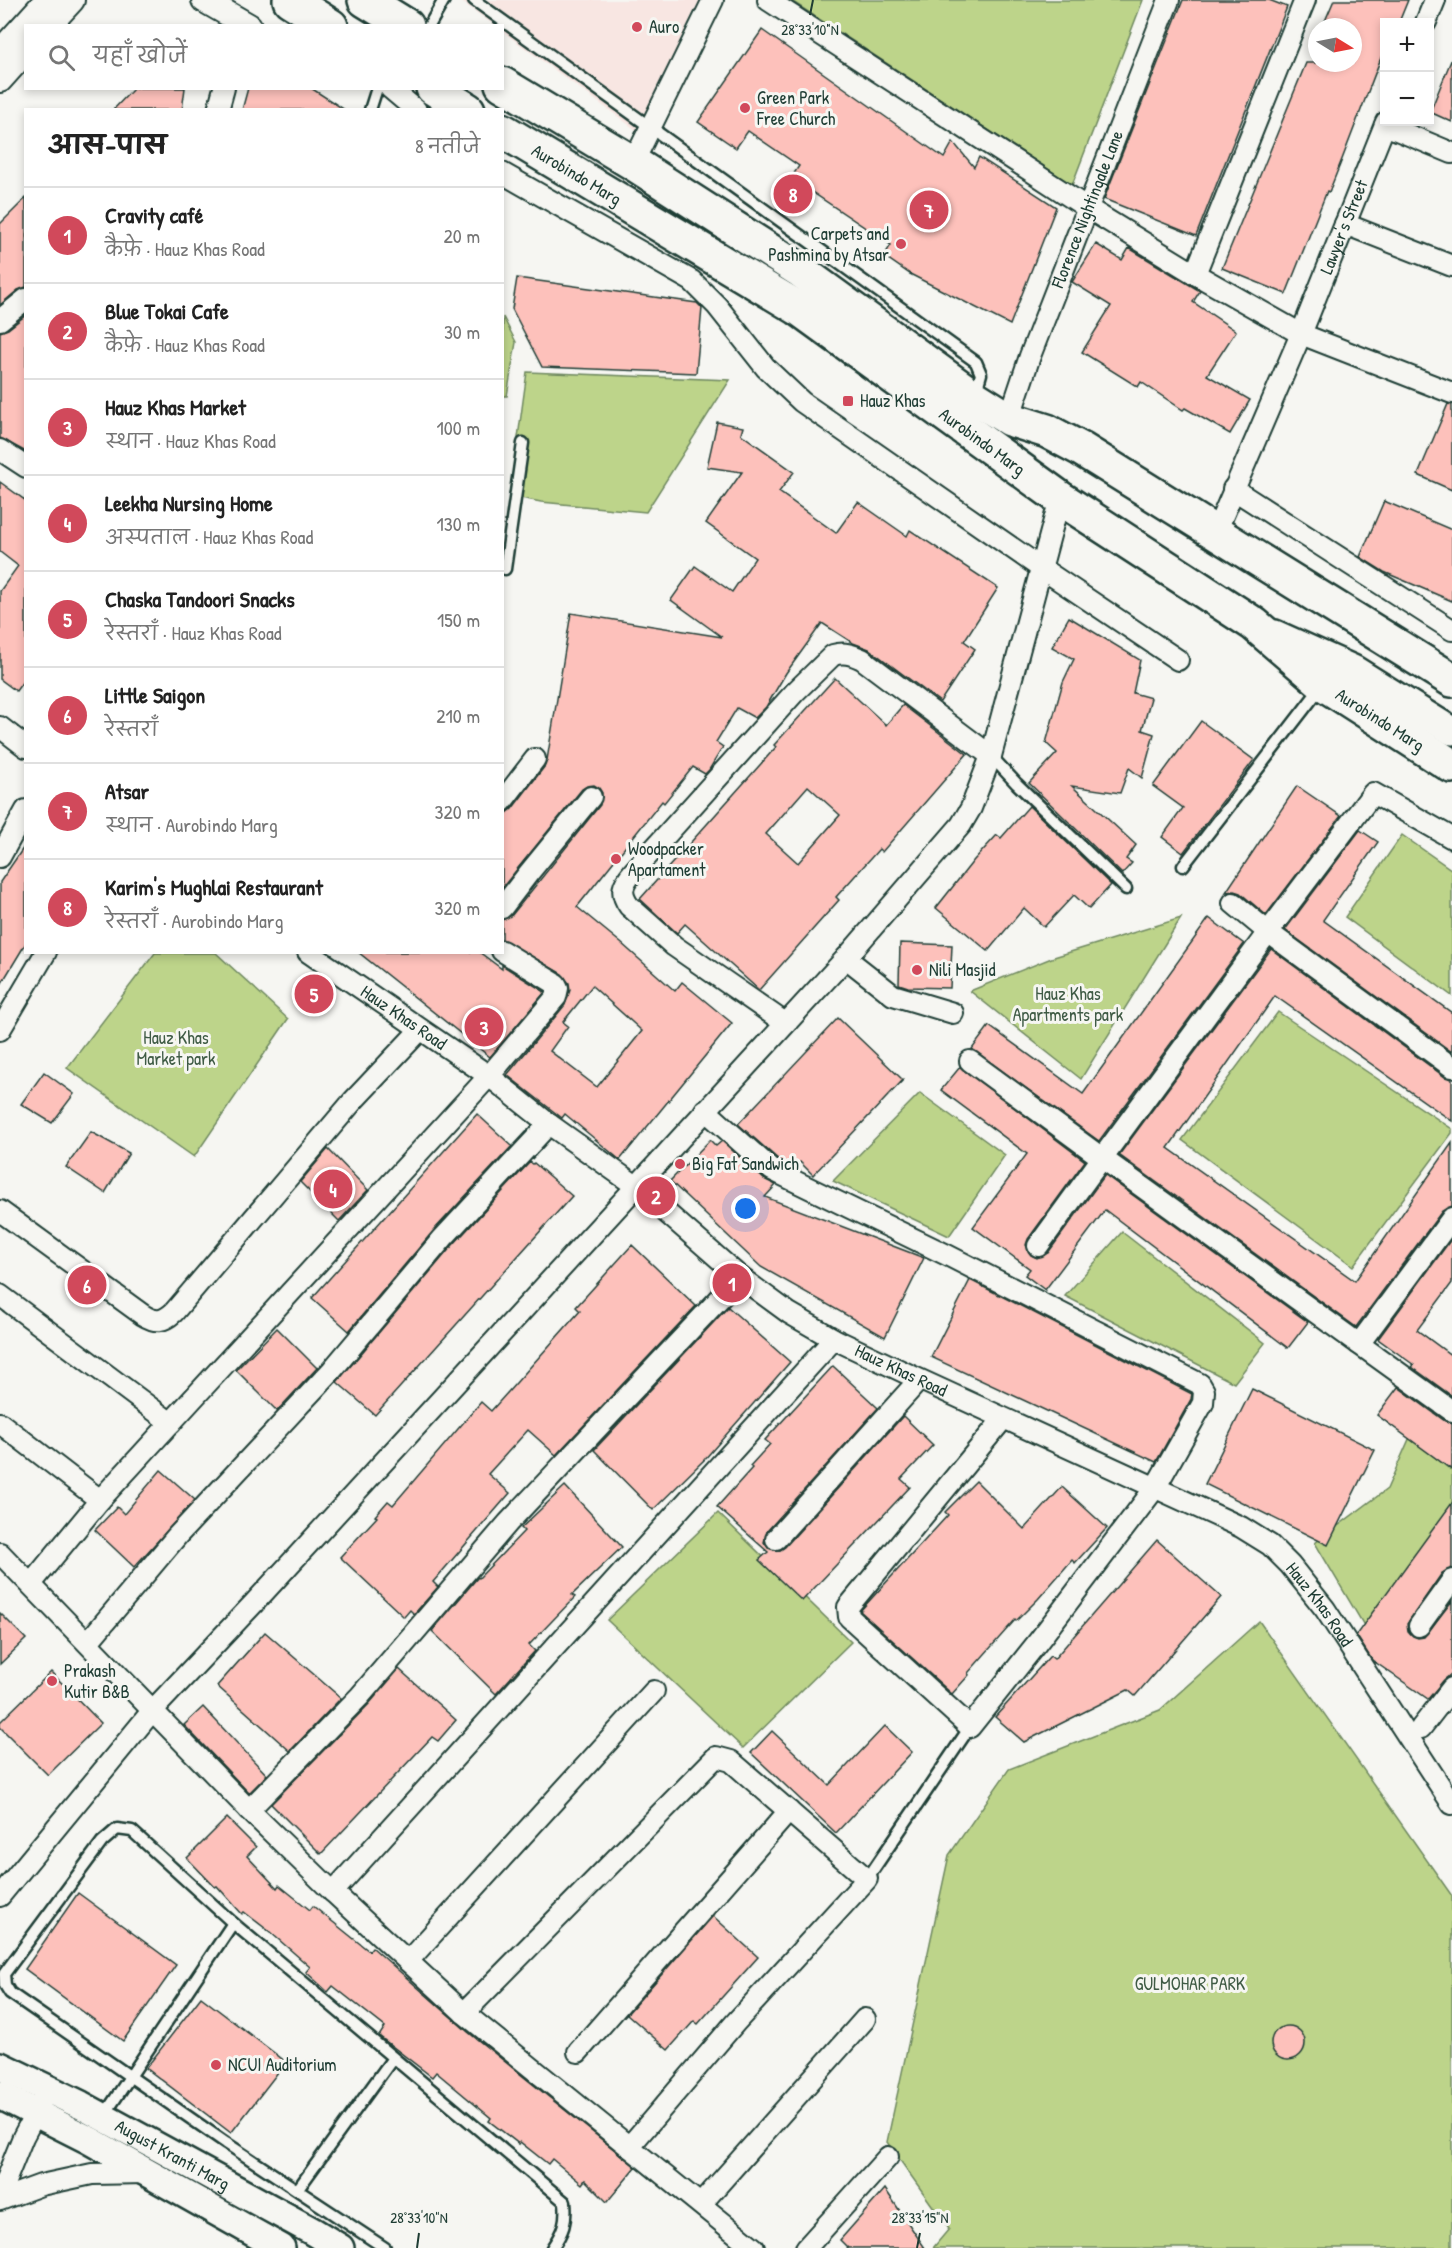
<!DOCTYPE html>
<html lang="hi">
<meta charset="utf-8">
<style>
body{margin:0;font-family:"Patrick Hand","Playpen Sans Deva",sans-serif;background:#f2f2f2;color:#222}
.controls{position:absolute;right:18px;top:18px;display:grid;overflow:hidden;border-radius:0px;box-shadow:0 3px 9px #0003}
.controls button{width:54px;height:54px;display:grid;place-items:center;padding:0;border:0;border-bottom:2px solid #e0e0e0;background:#fff;color:#222;font:30px sans-serif}
.compass{position:absolute;left:1308px;top:18px;width:54px;height:54px;border-radius:50%;background:#fff;box-shadow:0 3px 9px #0003;rotate:100deg}
.you{position:absolute;left:746px;top:1209px;width:21px;height:21px;margin:-15px;border:4px solid #fff;border-radius:50%;background:#1a73e8;box-shadow:0 0 0 9px #1a73e833}
.badge{display:grid;place-items:center;width:39px;height:39px;border-radius:50%;background:#d1495b;color:#fff;font-size:20px;font-weight:700}
.pin{position:absolute;translate:-50% -50%;border:3px solid #fff;box-shadow:0 2px 6px #0006}
.list{margin:0;padding:0;list-style:none}
h2{display:flex;justify-content:space-between;align-items:center;height:78px;margin:0;padding:0 24px;font-size:26px}
h2 small{font-size:20px;font-weight:400;color:#767676}
.list li{display:grid;grid-template-columns:39px 1fr auto;gap:18px;align-items:center;box-sizing:border-box;height:96px;padding:0 24px;border-top:2px solid #e0e0e0}
.list b{display:block;font-size:22px;white-space:nowrap}
.list p{margin:0;font-size:20px;white-space:nowrap;color:#767676}
.list em{font-size:20px;font-style:normal;color:#767676}
.icon{flex:none;width:33px;height:33px;fill:none;stroke:currentColor;stroke-width:2;stroke-linecap:round;stroke-linejoin:round}
.map{position:relative;flex:none;width:1452px;height:2248px;overflow:hidden}
.search{position:absolute;background:#fff;box-shadow:0 3px 9px #0003;left:24px;top:24px;width:480px;height:66px;display:flex;align-items:center;gap:15px;box-sizing:border-box;padding:0 21px;border-radius:0px;color:#767676;font-size:22px}
.panel{position:absolute;background:#fff;box-shadow:0 3px 9px #0003;left:24px;top:108px;width:480px;height:846px;border-radius:0px}
.map>svg:first-child{display:block}
.built{fill:#f8e6e2}
.green{fill:#bdd48a;stroke:#6e885f;stroke-width:1.5}
.building{fill:#fdc1bb;stroke:#1f3d34;stroke-width:1.5;fill-rule:evenodd}
.lines{fill:none;stroke-linecap:round;stroke-linejoin:round}
.service-casing{stroke:#1f3d34;stroke-width:15}
.minor-casing{stroke:#1f3d34;stroke-width:24}
.tertiary-casing{stroke:#1f3d34;stroke-width:28}
.secondary-casing{stroke:#1f3d34;stroke-width:32}
.trunk-casing{stroke:#1f3d34;stroke-width:38}
.service{stroke:#f6f6f2;stroke-width:10}
.minor{stroke:#f6f6f2;stroke-width:20}
.tertiary{stroke:#f6f6f2;stroke-width:24}
.secondary{stroke:#f6f6f2;stroke-width:27}
.trunk{stroke:#f6f6f2;stroke-width:33}
.ticks{fill:none;stroke:#1f3d34;stroke-width:2}
.poi-dot{fill:#d1495b;stroke:#f6f6f2;stroke-width:2}
.labels{text-anchor:middle;stroke-width:6;stroke-linejoin:round;paint-order:stroke}
.poi-label{font-size:18px;fill:#1f3d34;stroke:#f6f6f2;text-anchor:start}
.street-label{font-size:18px;fill:#1f3d34;stroke:#f6f6f2}
.park-label{font-size:18px;fill:#3f5b45;stroke:#f6f6f2}
.ticks-label{font-size:15px;text-anchor:middle;fill:#1f3d34;stroke:#f6f6f2;stroke-width:6;stroke-linejoin:round;paint-order:stroke}
</style>
<div class="map">
<svg width="1452" height="2248" viewBox="0 0 1452 2248">
<rect width="100%" height="100%" fill="#f6f6f2"/>
<filter id="ink" filterUnits="userSpaceOnUse"><feTurbulence type="fractalNoise" baseFrequency=".0167" numOctaves="2"/><feDisplacementMap in="SourceGraphic" scale="12" xChannelSelector="R" yChannelSelector="G"/><feConvolveMatrix kernelMatrix="1 2 1 2 8 2 1 2 1" color-interpolation-filters="sRGB"/></filter>
<g filter="url(#ink)">
<path class="built" d="M459,0H700L636,130L503,32L502,26L494,25Z"/>
<g class="green">
<path d="M790,0H1143L1072,185Z"/>
<path d="M503,317L516,342L507,396H503Z"/>
<path d="M527,372L730,380L646,512L541,502L510,496Z"/>
<path d="M1402,835L1452,870V996L1345,917Z"/>
<path d="M1181,918L1081,1079L970,991L1054,957Z"/>
<path d="M155,953H216L288,1019L194,1157L67,1068Z"/>
<path d="M1278,1012L1452,1129V1133L1353,1266L1182,1140Z"/>
<path d="M920,1093L1005,1155L949,1236L833,1181Z"/>
<path d="M1122,1232L1265,1343L1234,1383L1065,1296Z"/>
<path d="M1410,1437L1452,1471V1509L1366,1629L1315,1543L1387,1489Z"/>
<path d="M718,1513L851,1642L743,1748L607,1620Z"/>
<path d="M1259,1621L1452,1896V2248H933L949,2229L887,2142L949,1855L1009,1769L1160,1710Z"/>
</g>
<g class="building">
<path d="M1183,0H1269L1287,7L1196,236L1104,199Z"/>
<path d="M1334,0H1408L1399,22H1384V50L1341,162L1329,192L1327,191L1286,294L1222,268L1306,63H1353V27H1342L1325,21Z"/>
<path d="M762,30L944,158L953,142L974,167L979,157L1056,207L1010,325L910,274L884,256L891,245L791,178L799,166L748,131L736,148L698,122Z"/>
<path d="M1452,58V122L1430,112Z"/>
<path d="M134,88H185L182,110H113Z"/>
<path d="M248,88H311L345,110H242Z"/>
<path d="M26,198V287L18,290L0,305V224Z"/>
<path d="M1096,244L1122,260L1129,248L1200,291L1193,302L1236,331L1207,375L1250,400L1230,434L1185,408L1183,410L1141,382L1138,387L1082,352L1111,306L1072,282Z"/>
<path d="M517,278L697,303L702,308L696,373L542,367L512,309Z"/>
<path d="M26,315V452L0,438V332L8,329Z"/>
<path d="M1448,404L1452,405V490L1418,475Z"/>
<path d="M717,422L743,427L741,434L794,472L779,492L836,533L858,502L907,536L910,530L998,588L964,641L975,649L940,702L869,649L853,643L822,623L786,673L766,707L755,718L737,708L716,742L723,747L709,770L705,774L693,767L664,803L662,801L577,907L621,943L675,991L682,982L732,1023L620,1160L565,1114L562,1118L507,1075L565,1005L570,990L569,983L562,974L502,939V920L512,915L600,805L602,793L599,788L594,785L587,786L582,789L502,888V817L512,809L545,766L547,760L571,613L722,637L671,600L695,566L732,592L755,558L706,523L742,472L707,467ZM592,986L642,1031L597,1087L550,1051L568,1026L563,1022Z"/>
<path d="M0,482L26,501V677L16,691L0,679V591L18,566L0,552Z"/>
<path d="M1384,501L1452,530V601L1384,572L1360,557Z"/>
<path d="M1069,617L1140,660L1133,693L1151,698L1142,730L1154,734L1142,778L1129,768L1120,793L1072,786L1136,845L1126,859L1132,863L1122,874L1029,783L1057,753L1046,743L1063,682L1074,659L1052,647Z"/>
<path d="M835,678L886,725L903,705L967,754L882,852L879,849L836,897L839,900L759,990L685,924L677,933L640,899L776,747L774,745ZM808,786L840,815L798,863L766,834Z"/>
<path d="M1201,721L1254,760L1183,853L1162,837L1183,808L1153,786Z"/>
<path d="M1297,786L1341,816L1266,915L1240,893L1234,891L1226,892Z"/>
<path d="M1029,806L1111,885L1089,909L1074,895L1044,927L1024,908L988,951L936,908L974,860L997,835L1001,838Z"/>
<path d="M1360,830L1378,842L1323,920L1452,1013V1052L1285,930Z"/>
<path d="M26,844V943L0,986V882Z"/>
<path d="M1209,918L1244,944L1099,1141L972,1049L989,1026L1083,1094Z"/>
<path d="M900,943L952,945L950,988L908,987L899,984Z"/>
<path d="M1271,949L1445,1077L1452,1079V1121L1275,996L1168,1148L1355,1281L1452,1143V1206L1442,1211L1356,1327L1119,1155Z"/>
<path d="M358,952H479L502,969V965L545,992L490,1057Z"/>
<path d="M838,1018L903,1080L813,1175L800,1162L794,1167L779,1160L738,1124Z"/>
<path d="M960,1067L1085,1161L1028,1239L1026,1245L1031,1255L1037,1258L1048,1253L1105,1175L1308,1322L1288,1348L1105,1210L1045,1290L1025,1275L1030,1269L973,1227L1027,1154L941,1090Z"/>
<path d="M44,1072L74,1094L52,1123L21,1104Z"/>
<path d="M477,1114L512,1146L434,1230L349,1331L312,1298Z"/>
<path d="M91,1132L129,1153L105,1193L66,1167Z"/>
<path d="M710,1140L716,1146L722,1141L764,1179L776,1185L765,1197L924,1258L885,1337L761,1267L670,1181Z"/>
<path d="M328,1149L368,1190L339,1221L300,1182Z"/>
<path d="M530,1162L533,1164L534,1163L572,1196L375,1415L337,1382L452,1246Z"/>
<path d="M1452,1238V1283L1417,1330L1452,1356V1396L1412,1367L1414,1365L1378,1339Z"/>
<path d="M632,1245L696,1306L556,1455L528,1430L488,1474L510,1493L433,1582L438,1587L414,1614L410,1610L404,1617L340,1557L377,1517L375,1516L388,1501L393,1505L481,1402L491,1411L580,1311L576,1307Z"/>
<path d="M970,1280L1192,1394L1191,1399L1156,1462L931,1357Z"/>
<path d="M728,1307L790,1362L704,1460L653,1510L594,1450Z"/>
<path d="M277,1328L317,1368L277,1411L236,1370Z"/>
<path d="M833,1366L878,1408L767,1531L764,1542L768,1548L779,1551L785,1547L903,1416L933,1445L901,1479L910,1487L802,1601L759,1560L768,1552L717,1507L752,1468L750,1466L770,1444L765,1440Z"/>
<path d="M1398,1387L1445,1421L1452,1423V1470L1377,1415Z"/>
<path d="M1252,1389L1375,1450L1328,1545L1205,1484Z"/>
<path d="M161,1470L195,1500L134,1567L95,1530L117,1507L124,1514Z"/>
<path d="M976,1481L1024,1529L1062,1487L1107,1528L1075,1563L1072,1560L1038,1599L1016,1621L1015,1620L968,1673L969,1675L952,1694L860,1611L948,1515L945,1512Z"/>
<path d="M565,1486L622,1547L572,1595L575,1597L529,1645L535,1651L496,1694L432,1631L478,1577L479,1578L524,1531L521,1528Z"/>
<path d="M1452,1503V1568L1442,1573L1407,1624L1408,1631L1413,1636L1418,1638L1424,1637L1452,1601V1673L1443,1681L1428,1699L1372,1660L1356,1635Z"/>
<path d="M1157,1540L1221,1597L1135,1696L1128,1690L1024,1742L995,1717L1050,1656L1054,1659Z"/>
<path d="M0,1613L26,1639L0,1664Z"/>
<path d="M265,1632L341,1698L290,1751L217,1686Z"/>
<path d="M399,1669L456,1720L438,1741L432,1737L321,1854L271,1804L369,1704Z"/>
<path d="M51,1672L101,1723L48,1775L0,1727V1722Z"/>
<path d="M203,1707L267,1775L249,1793L184,1725Z"/>
<path d="M885,1726L912,1752L836,1833L751,1753L772,1731L829,1785Z"/>
<path d="M227,1818L256,1847L247,1856L277,1888L279,1885L310,1910L313,1906L369,1951L372,1947L468,2032L636,2167L607,2202L585,2180L582,2184L552,2159L548,2164L520,2142L519,2144L489,2121L491,2118L436,2072L432,2077L379,2036L385,2027L333,1986L328,1992L306,1972L310,1967L270,1932L244,1912L242,1914L217,1886L215,1887L187,1858Z"/>
<path d="M78,1893L176,1965L123,2041L25,1969Z"/>
<path d="M713,1916L758,1957L698,2024L694,2021L668,2050L627,2014Z"/>
<path d="M201,1997L286,2062L231,2133L146,2068Z"/>
<circle cx="1288" cy="2043" r="17"/>
<path d="M885,2189L925,2248H848L840,2240Z"/>
</g>
<g class="lines">
<g class="service-casing">
<g id="service">
<path d="M474,0L976,362L981,374L976,392"/>
<path d="M429,26L444,0"/>
<path d="M370,110L377,88"/>
<path d="M502,568L505,569L523,443"/>
<path d="M991,756L1017,784L1126,889"/>
<path d="M1183,866L1322,686"/>
<path d="M867,1879L970,1727"/>
<path d="M103,2117L233,1923"/>
<path d="M298,2189L393,2058"/>
<path d="M385,2248L226,2143L10,1993L5,1985L4,1974L102,1842L117,1829L132,1831L233,1923L565,2202C567,2222 563,2232 552,2248"/>
</g>
</g>
<g class="minor-casing">
<g id="minor">
<path d="M768,0L1089,209L1195,274L1301,334L1452,393"/>
<path d="M1426,22L1435,0"/>
<path d="M390,88L416,110"/>
<path d="M218,110L224,88"/>
<path d="M1385,125L1452,153"/>
<path d="M633,163L713,0"/>
<path d="M502,173L692,281L717,306L766,368L802,402L1041,568L1178,660"/>
<path d="M1345,224L1452,266"/>
<path d="M1195,274L1305,0"/>
<path d="M0,320L26,299"/>
<path id="s1" d="M1009,419L1030,356L1169,0"/>
<path d="M0,450L26,467"/>
<path d="M1233,489L1452,630"/>
<path id="s2" d="M1215,534L1301,334L1386,122"/>
<path d="M0,727L26,747"/>
<path d="M502,802L535,759"/>
<path d="M0,857L26,810"/>
<path d="M1233,903L1268,932L1452,1067"/>
<path d="M502,908L528,874L591,797"/>
<path id="s3" d="M308,952L489,1076L549,1124L636,1186L740,1277L789,1313L834,1339L912,1376L1241,1527L1270,1545L1290,1565L1325,1609L1452,1804"/>
<path d="M846,958L893,995L953,1013"/>
<path d="M785,1023L674,946L629,906C619,892 623,884 633,872L795,692L833,655C844,652 851,654 862,659L991,756"/>
<path d="M0,1030L46,952"/>
<path d="M970,1061L1102,1158L1038,1246"/>
<path d="M705,1110L772,1170L947,1255L1200,1384L1204,1391L1203,1403L1155,1488L1037,1643L970,1727L849,1617L848,1607L1003,1419"/>
<path d="M0,1211L143,1315C156,1323 163,1322 174,1312L353,1101L420,1030"/>
<path d="M1452,1218L1359,1344L1452,1411"/>
<path d="M0,1295L171,1423"/>
<path d="M1359,1344L1102,1158L1268,932L1373,793L1452,838"/>
<path d="M0,1423L100,1500"/>
<path d="M776,1539L919,1380"/>
<path d="M0,1553L249,1810L333,1892L464,2013L754,2248"/>
<path d="M31,1584L100,1500L489,1076L556,997L558,988L556,984L502,951"/>
<path d="M1419,1626L1452,1580"/>
<path d="M88,1642L177,1536L332,1370L443,1238L549,1124"/>
<path d="M1421,1728L1452,1688"/>
<path d="M249,1810L360,1696L508,1523L740,1277"/>
<path d="M333,1892L834,1339"/>
<path d="M0,1896L152,1711L255,1602L846,958L961,825L971,808L991,756L1060,498"/>
<path d="M408,1961L654,1691"/>
<path d="M464,2013L716,1757L731,1761L867,1879L735,2023L629,2147"/>
<path d="M578,2052L789,1811"/>
<path d="M0,2194L23,2137L41,2103"/>
<path d="M0,2200L41,2185L92,2174L146,2173"/>
<path d="M701,2204L865,2019"/>
<path d="M806,2248L888,2157"/>
</g>
</g>
<g class="tertiary-casing">
<g id="tertiary">
<path d="M204,0L249,26"/>
<path d="M48,26L72,0"/>
<path d="M0,52L47,0"/>
<path d="M0,80L26,51"/>
</g>
</g>
<g class="secondary-casing">
<g id="secondary">
<path d="M1275,634L1353,669L1452,731"/>
<path id="s4" d="M0,2066L81,2105L312,2231L340,2248"/>
<path d="M0,2095L89,2140L281,2248"/>
</g>
</g>
<g class="trunk-casing">
<g id="trunk">
<path d="M290,0L331,26"/>
<path d="M365,0L407,26"/>
<path d="M502,84L633,163L798,269L974,397L1009,419L1047,431L1081,449L1452,680"/>
<path d="M433,88L468,110"/>
<path id="s5" d="M502,130L798,308L1060,498L1254,624L1324,684L1452,766"/>
</g>
</g>
<use href="#service" class="service"/>
<use href="#minor" class="minor"/>
<use href="#tertiary" class="tertiary"/>
<use href="#secondary" class="secondary"/>
<use href="#trunk" class="trunk"/>
</g>
</g>
<path class="ticks" d="M810,15L813,0M417,2248L419,2233M917,2248L920,2233"/>
<g class="poi-dot">
<circle cx="637" cy="27" r="6"/>
<circle cx="745" cy="108" r="6"/>
<circle cx="901" cy="244" r="6"/>
<rect x="842" y="395" width="12" height="12" rx="3"/>
<circle cx="616" cy="859" r="6"/>
<circle cx="917" cy="970" r="6"/>
<circle cx="680" cy="1164" r="6"/>
<circle cx="52" cy="1681" r="6"/>
<circle cx="216" cy="2065" r="6"/>
</g>
<g class="labels">
<g class="poi-label">
<text x="649" y="33">Auro</text>
<text x="757" y="104">Green Park<tspan x="757" dy="21">Free Church</tspan></text>
<text x="889" y="240" text-anchor="end">Carpets and<tspan x="889" dy="21">Pashmina by Atsar</tspan></text>
<text x="860" y="407">Hauz Khas</text>
<text x="628" y="855">Woodpacker<tspan x="628" dy="21">Apartament</tspan></text>
<text x="929" y="976">Nili Masjid</text>
<text x="692" y="1170">Big Fat Sandwich</text>
<text x="64" y="1677">Prakash<tspan x="64" dy="21">Kutir B&amp;B</tspan></text>
<text x="228" y="2071">NCUI Auditorium</text>
</g>
<g class="street-label">
<text dy="6" stroke="none"><textPath href="#s5" startOffset="87">Aurobindo Marg</textPath></text>
<text dy="6" stroke="none"><textPath href="#s1" startOffset="224">Florence Nightingale Lane</textPath></text>
<text dy="6" stroke="none"><textPath href="#s2" startOffset="333">Lawyer's Street</textPath></text>
<text dy="6" stroke="none"><textPath href="#s5" startOffset="573">Aurobindo Marg</textPath></text>
<text dy="6" stroke="none"><textPath href="#s5" startOffset="1059">Aurobindo Marg</textPath></text>
<text dy="6" stroke="none"><textPath href="#s3" startOffset="116">Hauz Khas Road</textPath></text>
<text dy="6" stroke="none"><textPath href="#s3" startOffset="728">Hauz Khas Road</textPath></text>
<text dy="6" stroke="none"><textPath href="#s3" startOffset="1214">Hauz Khas Road</textPath></text>
<text dy="6" stroke="none"><textPath href="#s4" startOffset="194">August Kranti Marg</textPath></text>
</g>
<g class="park-label">
<text x="1068" y="1000">Hauz Khas<tspan x="1068" dy="21">Apartments park</tspan></text>
<text x="176" y="1044">Hauz Khas<tspan x="176" dy="21">Market park</tspan></text>
<text x="1190" y="1990">GULMOHAR PARK</text>
</g>
</g>
<g class="ticks-label">
<text x="810" y="35">28°33'10"N</text>
<text x="419" y="2223">28°33'10"N</text>
<text x="920" y="2223">28°33'15"N</text>
</g>
</svg>
<div class="controls">
<button>+</button>
<button>−</button>
</div>
<svg class="compass" viewBox="-18 -18 36 36"><path d="M0-13l5 13h-10z" fill="#e53935"/><path d="M0 13l5-13h-10z" fill="#767676"/></svg>
<div class="you"></div>
<div class="pin badge" style="left:732px;top:1283px">1</div>
<div class="pin badge" style="left:656px;top:1196px">2</div>
<div class="pin badge" style="left:484px;top:1027px">3</div>
<div class="pin badge" style="left:333px;top:1189px">4</div>
<div class="pin badge" style="left:314px;top:994px">5</div>
<div class="pin badge" style="left:87px;top:1285px">6</div>
<div class="pin badge" style="left:929px;top:210px">7</div>
<div class="pin badge" style="left:793px;top:194px">8</div>
<div class="search"><svg class="icon" aria-label="search" viewBox="0 0 24 24"><circle cx="10" cy="10" r="6"/><path d="M15 15l6 6"/></svg>यहाँ खोजें</div>
<section class="panel">
<h2>आस-पास<small>8 नतीजे</small></h2>
<ul class="list">
<li><span class="badge">1</span><div><b>Cravity café</b><p>कैफ़े · Hauz Khas Road</p></div><em>20 m</em></li>
<li><span class="badge">2</span><div><b>Blue Tokai Cafe</b><p>कैफ़े · Hauz Khas Road</p></div><em>30 m</em></li>
<li><span class="badge">3</span><div><b>Hauz Khas Market</b><p>स्थान · Hauz Khas Road</p></div><em>100 m</em></li>
<li><span class="badge">4</span><div><b>Leekha Nursing Home</b><p>अस्पताल · Hauz Khas Road</p></div><em>130 m</em></li>
<li><span class="badge">5</span><div><b>Chaska Tandoori Snacks</b><p>रेस्तराँ · Hauz Khas Road</p></div><em>150 m</em></li>
<li><span class="badge">6</span><div><b>Little Saigon</b><p>रेस्तराँ</p></div><em>210 m</em></li>
<li><span class="badge">7</span><div><b>Atsar</b><p>स्थान · Aurobindo Marg</p></div><em>320 m</em></li>
<li><span class="badge">8</span><div><b>Karim's Mughlai Restaurant</b><p>रेस्तराँ · Aurobindo Marg</p></div><em>320 m</em></li>
</ul>
</section>
</div>
